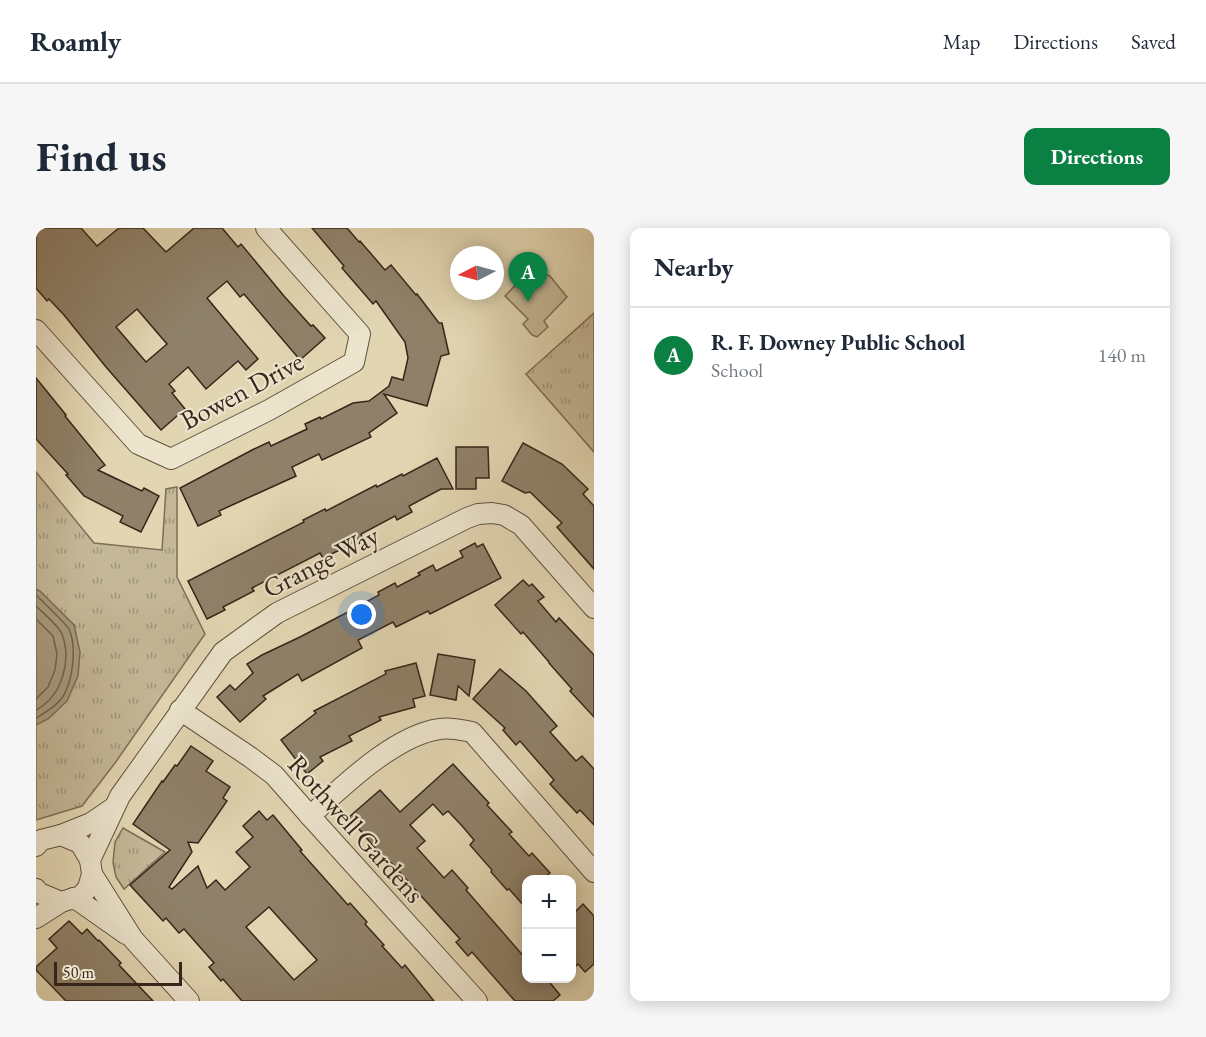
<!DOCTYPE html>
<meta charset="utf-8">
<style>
body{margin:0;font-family:"EB Garamond",serif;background:#f6f6f7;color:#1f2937}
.controls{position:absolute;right:18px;bottom:18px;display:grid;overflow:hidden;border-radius:12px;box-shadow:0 3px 15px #0003}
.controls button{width:54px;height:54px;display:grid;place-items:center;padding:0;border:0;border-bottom:2px solid #e0e1e3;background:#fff;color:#1f2937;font:30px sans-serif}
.compass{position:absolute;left:414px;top:18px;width:54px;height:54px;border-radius:50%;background:#fff;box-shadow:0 3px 15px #0003;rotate:264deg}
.scale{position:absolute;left:18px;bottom:15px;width:128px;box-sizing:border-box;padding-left:6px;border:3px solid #362519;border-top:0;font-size:16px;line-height:21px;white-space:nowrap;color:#362519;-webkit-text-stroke:4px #ece4cd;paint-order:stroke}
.you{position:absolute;left:326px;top:387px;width:21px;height:21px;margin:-15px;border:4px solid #fff;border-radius:50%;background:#1a73e8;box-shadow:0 0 0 9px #1a73e833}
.badge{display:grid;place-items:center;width:39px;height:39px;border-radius:50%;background:#0b8043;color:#fff;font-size:20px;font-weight:700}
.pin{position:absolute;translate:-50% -50px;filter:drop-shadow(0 2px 3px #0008)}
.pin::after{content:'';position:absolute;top:32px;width:21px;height:18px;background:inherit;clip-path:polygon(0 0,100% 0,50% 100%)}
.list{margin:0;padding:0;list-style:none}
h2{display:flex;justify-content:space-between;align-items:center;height:78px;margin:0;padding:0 24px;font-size:26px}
h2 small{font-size:20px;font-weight:400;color:#747a83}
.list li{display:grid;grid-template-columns:39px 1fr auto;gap:18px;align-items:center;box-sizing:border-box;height:96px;padding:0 24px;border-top:2px solid #e0e1e3}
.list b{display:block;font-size:22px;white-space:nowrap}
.list p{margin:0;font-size:20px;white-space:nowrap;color:#747a83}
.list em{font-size:20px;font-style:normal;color:#747a83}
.map{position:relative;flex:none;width:558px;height:773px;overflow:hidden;border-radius:12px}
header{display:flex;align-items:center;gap:36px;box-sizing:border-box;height:84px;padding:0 30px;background:#fff;border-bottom:2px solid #e0e1e3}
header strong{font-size:28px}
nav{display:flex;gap:33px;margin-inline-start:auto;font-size:21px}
.intro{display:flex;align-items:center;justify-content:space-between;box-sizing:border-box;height:144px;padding:0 36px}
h1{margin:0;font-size:42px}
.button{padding:15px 27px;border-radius:12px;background:#0b8043;color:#fff;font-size:21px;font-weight:700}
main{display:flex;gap:36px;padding:0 36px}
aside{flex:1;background:#fff;border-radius:12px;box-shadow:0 3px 15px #0003}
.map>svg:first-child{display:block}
.grass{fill:url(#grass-tufts);stroke:#7e6e58;stroke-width:1.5}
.garden{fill:#c5b898;stroke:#7e6e58;stroke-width:1.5}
.water{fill:#a89a7e;stroke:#7a6b56;stroke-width:1.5}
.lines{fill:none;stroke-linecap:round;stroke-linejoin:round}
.shore{stroke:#6f604c;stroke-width:1.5}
.building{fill:#8f8169;stroke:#362519;stroke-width:1.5;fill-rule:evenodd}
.minor-casing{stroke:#61513f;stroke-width:22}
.minor{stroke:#ece4cd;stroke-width:20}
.labels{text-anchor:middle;stroke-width:4.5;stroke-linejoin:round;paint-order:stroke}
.street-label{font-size:27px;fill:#362519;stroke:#ece4cd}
</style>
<header>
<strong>Roamly</strong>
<nav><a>Map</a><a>Directions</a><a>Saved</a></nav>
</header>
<div class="intro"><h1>Find us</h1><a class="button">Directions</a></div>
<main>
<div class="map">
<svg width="558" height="773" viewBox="0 0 558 773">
<defs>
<pattern id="grass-tufts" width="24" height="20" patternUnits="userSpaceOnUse" patternTransform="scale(1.5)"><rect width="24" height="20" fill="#c5b898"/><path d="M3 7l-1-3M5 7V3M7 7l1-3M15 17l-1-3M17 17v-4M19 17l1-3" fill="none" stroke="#a1957b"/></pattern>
</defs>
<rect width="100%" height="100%" fill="#e2d6b2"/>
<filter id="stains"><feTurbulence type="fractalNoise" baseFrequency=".00333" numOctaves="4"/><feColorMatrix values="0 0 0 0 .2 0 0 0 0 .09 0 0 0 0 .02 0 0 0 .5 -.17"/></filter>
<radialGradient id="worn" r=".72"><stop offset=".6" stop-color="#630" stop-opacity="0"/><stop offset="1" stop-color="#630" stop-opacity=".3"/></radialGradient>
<g class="grass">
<path d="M558,85V224L490,146Z"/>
<path d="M0,244L58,315L126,322L130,261L141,259V349L169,406L79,535L46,578L0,592Z"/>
<path d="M87,600L129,624L88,661L80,649L77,635L79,614Z"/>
</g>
<path class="garden" d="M501,41L514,48L531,69L508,93L512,99L501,109L496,107L487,96L492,91L469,68L490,46Z"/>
<path class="water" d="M0,361L4,363L38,397L44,424L42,448L31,473L12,491L0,497Z"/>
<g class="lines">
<g class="shore">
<path d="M0,367C5,372 31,397 33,401C41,419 37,454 26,470C20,478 9,485 0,490"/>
<path d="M0,378C7,385 23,398 26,406C36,433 26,468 0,482"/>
<path d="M0,391L17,408L21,426L19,442L12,459L0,471"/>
</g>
</g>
<g class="building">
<path d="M0,0H45L61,18L83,0H107L130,24L158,0H186L202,19L205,16L248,68L275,98L277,97L289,110L264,132L208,66L204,69L191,53L171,70L222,131L210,142L202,133L170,161L152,139L133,156L139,163L136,165L149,181L125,202L70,139L28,87L13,71L11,73L0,60ZM101,81L131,116L110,134L80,99Z"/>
<path d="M276,0H311L323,14L324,13L349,42L355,37L380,67L381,66L403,95H406L413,126L405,128L391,178L348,166L361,185L333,205L335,209L286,232L283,226L256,239L260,248L183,283L185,287L162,298L144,260L218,221L233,214L235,218L271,201L269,196L284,189L285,191L317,175L333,173L353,158L356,149L367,152L372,130L369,114L340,73L337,76L306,40L308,38Z"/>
<path d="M0,150L30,187L29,188L69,237L62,242L106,263L108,260L123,268L105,304L84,294L87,288L48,268L30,247L32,246L0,211Z"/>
<path d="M487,215L526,236L552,261L547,266L558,278V341L521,299L526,295L494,264L489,265L466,253Z"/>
<path d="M420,219H452L453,250H440V261H420Z"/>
<path d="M401,230L417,261H405L373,278L376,284L361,292L359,288L325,306L327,312L313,319L312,318L287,330L284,325L216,360L218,363L187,379L189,382L171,391L152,353L268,294L267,292L289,281L290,283L340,257L341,259L366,246L367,248Z"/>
<path d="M439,315L441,319L447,316L465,350L394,386L392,383L360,399L357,394L322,412L326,420L266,453L262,446L227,468L230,471L204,494L181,469L194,457L199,462L217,445L211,436L226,427L264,409L310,385L343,367L342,364L359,355L361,359L384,347L382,345L397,337L400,343L427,329L424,323Z"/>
<path d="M487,352L493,358L496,356L508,369L502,373L520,394L523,390L558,427V489L534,463L536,461L513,435V434L487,404L485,406L459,377Z"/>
<path d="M402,426L439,432L433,468L422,458L420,472L394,467Z"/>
<path d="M380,435L389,468L377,471L379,479L343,489L345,492L313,508L316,513L284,529L287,533L271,546L245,512L280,485L278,483L350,446L349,443Z"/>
<path d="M464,441L490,463L521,498L514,504L540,533L546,528L558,541V597L544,582L541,585L525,568L514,556L518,552L484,513L480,517L467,502L469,500L437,471Z"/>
<path d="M155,518L177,533L170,543L194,559L187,570L191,573L162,615L152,614L156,624L133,659L136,661L162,638L171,660L180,652L189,662L214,639L200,624L217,609L207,598L223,583L231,592L237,587L266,622L264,623L312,677L314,675L331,694L329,696L348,717L346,718L366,740L369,737L398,773H206L187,751L185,753L173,739L178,735L148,701L143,705L130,690L127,693L94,657L134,622L97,596L126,553L127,554L139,537L141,538ZM233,679L281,732L258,752L210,699Z"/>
<path d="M417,536L453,575L451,577L476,604L473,606L493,628L496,625L514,645L506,651H490V680L473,661L471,662L455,644L456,642L434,617L438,612L427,599L412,583L407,587L397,576L374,597L389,613L381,620L408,650L416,642L432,660L430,662L490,731V750H510L524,767L517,773H479L436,724L432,728L420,714L424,711L350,629L348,631L313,589L344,562L364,584Z"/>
<path d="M547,676L558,688V736L549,744L542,736L536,742V687Z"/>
<path d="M33,693L46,706L51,701L62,713L63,712L85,735L83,737L117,773H30L0,742V739L21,720L13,711Z"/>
</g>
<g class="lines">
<g class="minor-casing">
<g id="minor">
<path d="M0,102L102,216L135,231L233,182L318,134L324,106L230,0"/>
<path d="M144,482L214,529L238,547L274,588L441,773"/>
<path d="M274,588C307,558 359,507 404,501C415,499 425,502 436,504L558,644"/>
<path d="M25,607L55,595L77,580"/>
<path d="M0,618L5,612L25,607L44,615L54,632L56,646L52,660L45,668L25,674L3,665L0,661"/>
<path d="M54,632L84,568L187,424L241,385L431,290L442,286L456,285L468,287L485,297L558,380"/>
<path d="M56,646L97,711L153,773"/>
<path d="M37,670L46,675L90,706"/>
<path d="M0,690L25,674"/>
</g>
</g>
<use href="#minor" class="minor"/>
</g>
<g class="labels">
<g class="street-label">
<text transform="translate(206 163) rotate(-28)" y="9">Bowen Drive</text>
<text transform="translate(285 334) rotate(-27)" y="9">Grange Way</text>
<text transform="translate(320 601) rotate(48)" y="9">Rothwell Gardens</text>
</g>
</g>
<rect width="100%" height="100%" filter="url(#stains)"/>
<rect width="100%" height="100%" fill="url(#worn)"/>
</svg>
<div class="controls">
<button>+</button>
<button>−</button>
</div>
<svg class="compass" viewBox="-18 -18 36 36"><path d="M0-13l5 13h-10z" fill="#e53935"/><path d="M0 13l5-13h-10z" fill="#747a83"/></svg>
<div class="scale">50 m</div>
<div class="you"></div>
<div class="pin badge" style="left:492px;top:74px">A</div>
</div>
<aside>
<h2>Nearby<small></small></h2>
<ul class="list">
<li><span class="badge">A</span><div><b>R. F. Downey Public School</b><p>School</p></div><em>140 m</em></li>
</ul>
</aside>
</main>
